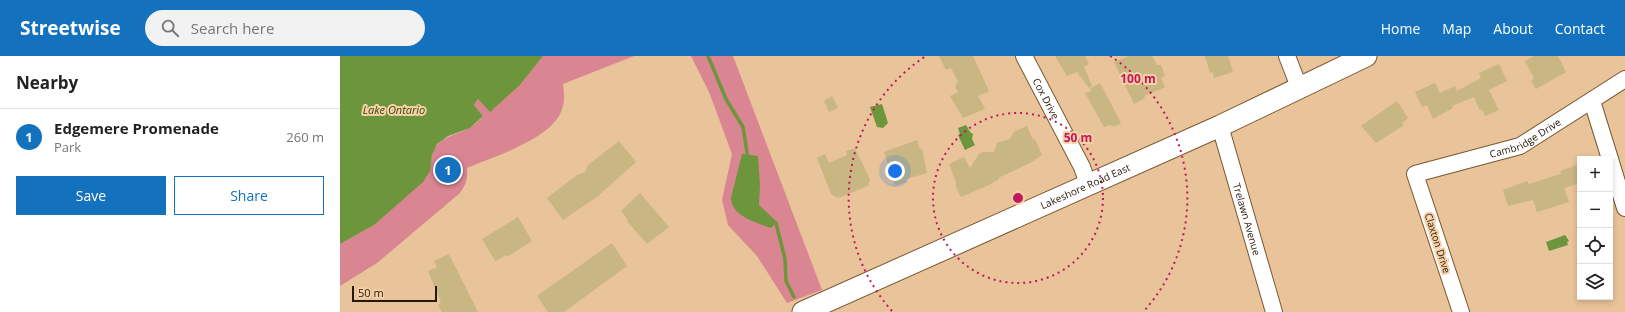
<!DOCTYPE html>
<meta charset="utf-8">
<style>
body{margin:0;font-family:"Open Sans",sans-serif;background:#f2f2f2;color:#222}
.controls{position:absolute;right:12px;bottom:12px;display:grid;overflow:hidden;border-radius:0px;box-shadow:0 2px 6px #0003}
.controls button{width:36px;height:36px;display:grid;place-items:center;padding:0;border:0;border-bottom:1px solid #e0e0e0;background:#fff;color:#222;font:20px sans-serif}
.scale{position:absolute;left:12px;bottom:10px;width:85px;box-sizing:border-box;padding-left:4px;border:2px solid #251807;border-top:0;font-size:11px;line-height:14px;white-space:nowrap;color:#251807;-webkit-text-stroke:3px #f6d0a6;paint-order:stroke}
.you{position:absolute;left:555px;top:115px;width:14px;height:14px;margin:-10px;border:3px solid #fff;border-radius:50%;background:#1a73e8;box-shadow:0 0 0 6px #1a73e833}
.badge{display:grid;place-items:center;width:26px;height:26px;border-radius:50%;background:#1471be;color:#fff;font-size:13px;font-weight:700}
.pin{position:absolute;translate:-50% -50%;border:2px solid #fff;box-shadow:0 1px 4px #0006}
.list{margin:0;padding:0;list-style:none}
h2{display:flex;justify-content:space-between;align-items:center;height:52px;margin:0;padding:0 16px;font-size:17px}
h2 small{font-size:13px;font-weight:400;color:#767676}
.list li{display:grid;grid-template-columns:26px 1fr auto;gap:12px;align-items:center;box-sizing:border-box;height:56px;padding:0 16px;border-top:1px solid #e0e0e0}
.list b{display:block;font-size:15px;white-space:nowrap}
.list p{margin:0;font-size:13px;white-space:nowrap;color:#767676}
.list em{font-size:13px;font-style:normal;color:#767676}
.actions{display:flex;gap:8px;padding:12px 16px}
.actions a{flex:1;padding:9px 0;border:1px solid #1471be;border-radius:0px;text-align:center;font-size:14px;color:#1471be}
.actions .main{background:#1471be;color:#fff}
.icon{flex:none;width:22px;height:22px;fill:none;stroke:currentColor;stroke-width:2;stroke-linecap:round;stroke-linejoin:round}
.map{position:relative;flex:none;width:1285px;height:256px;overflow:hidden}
header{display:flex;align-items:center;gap:24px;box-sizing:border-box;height:56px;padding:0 20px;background:#1471be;color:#fff}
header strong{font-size:19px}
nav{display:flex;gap:22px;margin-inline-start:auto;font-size:14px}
.search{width:280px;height:36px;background:#f2f2f2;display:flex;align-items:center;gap:10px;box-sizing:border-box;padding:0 14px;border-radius:22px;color:#767676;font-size:15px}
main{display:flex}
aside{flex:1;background:#fff}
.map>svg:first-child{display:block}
.green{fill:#da8592}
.water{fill:#6d953c}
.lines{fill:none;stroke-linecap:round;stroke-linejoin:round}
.stream{stroke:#6d953c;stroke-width:3.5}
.building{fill:#c8b683}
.minor-casing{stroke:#795831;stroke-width:18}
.major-casing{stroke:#795831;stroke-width:23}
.minor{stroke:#fff;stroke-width:16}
.major{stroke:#fff;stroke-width:21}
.ring{fill:none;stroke:#c2185b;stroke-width:2;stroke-dasharray:2 4}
.labels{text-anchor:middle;stroke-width:4;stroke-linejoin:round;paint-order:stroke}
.street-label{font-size:10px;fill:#251807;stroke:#f6d0a6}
.water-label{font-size:11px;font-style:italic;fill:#304a08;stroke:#f6d0a6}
.centre{fill:#c2185b;stroke:#f6d0a6;stroke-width:2}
.ring-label{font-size:12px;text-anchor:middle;font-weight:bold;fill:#c2185b;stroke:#f6d0a6;stroke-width:4;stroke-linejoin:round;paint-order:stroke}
</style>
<header>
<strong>Streetwise</strong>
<div class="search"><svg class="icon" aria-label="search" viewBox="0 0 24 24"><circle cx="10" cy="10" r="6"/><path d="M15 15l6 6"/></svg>Search here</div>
<nav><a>Home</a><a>Map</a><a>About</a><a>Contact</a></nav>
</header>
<main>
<aside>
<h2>Nearby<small></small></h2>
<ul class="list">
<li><span class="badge">1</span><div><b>Edgemere Promenade</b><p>Park</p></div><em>260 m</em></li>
</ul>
<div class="actions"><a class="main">Save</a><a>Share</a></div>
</aside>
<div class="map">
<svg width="1285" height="256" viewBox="0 0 1285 256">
<rect width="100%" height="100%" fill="#e9c399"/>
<g class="green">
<path d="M203,0H294L223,28C224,37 225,45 222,53C214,82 153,101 127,112C128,123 126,128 120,137L37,207L0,230V188L34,169L91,107C92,81 111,82 129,72C134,70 139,64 143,60L134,49L138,43L150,55L180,29Z"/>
<path d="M351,0H393L482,234L447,247L417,200L388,169L382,144L392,98L369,36Z"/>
</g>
<g class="water">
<path d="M0,0H203L180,29L150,56L138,43L134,49L143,60L130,72L108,80L97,88L92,99L90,115L83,126L34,169L0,188Z"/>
<path d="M542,48L548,67L543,72L537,71L530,51Z"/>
<path d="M626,69L630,76L633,78L632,83L635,89L625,94L618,79L620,78L618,72Z"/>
<path d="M402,98L418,100L420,129L419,149L437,166L431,172C416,166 392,161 391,142Z"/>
<path d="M1225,179L1229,185L1227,186L1228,189L1209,195L1206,186Z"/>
</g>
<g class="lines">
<g class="stream">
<path d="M368,0L386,43L403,71L408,103"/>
<path d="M433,165L436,167L445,203L446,225L454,241"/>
</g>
</g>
<g class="building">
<path d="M599,0H633L649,35L638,40L645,53L623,62L610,40L618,36L615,31L618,25L611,12L606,14Z"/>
<path d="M715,0H745L749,8L744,11L752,30L749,32L737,16L727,20Z"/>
<path d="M789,0H812L817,9H821L825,20L821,22L825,31L804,40L805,42L794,48L774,6Z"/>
<path d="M865,0H888L893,16L874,22L873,16L870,17Z"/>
<path d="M1194,0H1218L1226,16L1196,33L1191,25L1194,22L1185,5Z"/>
<path d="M1159,8L1167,25L1149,34L1159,54L1145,60L1142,53L1140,55L1134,41L1112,50L1113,52L1093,63L1087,49L1082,51L1075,36L1095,27L1100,37L1115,30L1117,35L1141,22L1139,17Z"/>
<path d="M760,27L781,67L774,71L770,69L764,71L745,37L750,36L751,32Z"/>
<path d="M492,40L498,52L489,56L484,45Z"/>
<path d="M1057,45L1068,62L1062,67L1064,69L1036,87L1021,70Z"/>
<path d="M687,70L693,84L695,83L702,99L690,107L658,122L659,123L651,128L621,141L616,131V126L609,108L624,101L630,112L639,98L643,96H654L657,87L670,83L674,76Z"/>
<path d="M577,84L580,93H582L587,117L566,123L567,126L555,130L544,96Z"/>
<path d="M279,85L296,106L258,140L223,164L207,142L237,119L245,116L248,109Z"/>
<path d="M515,92L530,124L528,130L498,142L491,138L477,102L485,98L489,107L507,99L506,95Z"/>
<path d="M1240,108V127L1224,132L1229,146L1197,156L1193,144L1168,150L1163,134L1187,125L1189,128L1221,118L1220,115Z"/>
<path d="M300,137L329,171L307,188L287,165L288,164L281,155Z"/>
<path d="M178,161L192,185L167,201L166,199L155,205L142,183Z"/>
<path d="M272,187L287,210L224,256H208L197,240Z"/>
<path d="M109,198L138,256H102L98,249L101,246L88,215L97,211L94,205Z"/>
</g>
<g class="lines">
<g class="minor-casing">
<g id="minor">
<path id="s1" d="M684,0L742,111L748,128"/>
<path d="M947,0L959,31"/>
<path d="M1252,45L1270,103"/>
<path id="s2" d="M880,70L934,256"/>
<path d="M1270,103L1285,152"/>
<path id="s3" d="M1121,256L1075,118L1180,90L1285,23"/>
</g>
</g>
<g class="major-casing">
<g id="major">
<path id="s4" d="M463,256L880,70L1026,0"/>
</g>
</g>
<use href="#minor" class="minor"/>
<use href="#major" class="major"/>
</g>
<g class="ring">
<circle cx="678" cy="142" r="85"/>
<path d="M552 255A169 169 0 0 1 586 0M770 0A169 169 0 0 1 804 255"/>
</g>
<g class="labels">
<g class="street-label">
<text dy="4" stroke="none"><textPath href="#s1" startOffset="48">Cox Drive</textPath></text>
<text dy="4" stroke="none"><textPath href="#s3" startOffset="262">Cambridge Drive</textPath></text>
<text dy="4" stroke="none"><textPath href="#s4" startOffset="309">Lakeshore Road East</textPath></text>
<text dy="4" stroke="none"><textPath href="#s2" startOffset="97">Trelawn Avenue</textPath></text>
<text transform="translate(1098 187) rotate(72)" y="4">Claxton Drive</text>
</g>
<g class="water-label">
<text x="54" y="58">Lake Ontario</text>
</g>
</g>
<circle cx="678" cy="142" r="6" class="centre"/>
<g class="ring-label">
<text x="798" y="27">100 m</text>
<text x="738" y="86">50 m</text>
</g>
</svg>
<div class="controls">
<button>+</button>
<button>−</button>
<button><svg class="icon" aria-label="locate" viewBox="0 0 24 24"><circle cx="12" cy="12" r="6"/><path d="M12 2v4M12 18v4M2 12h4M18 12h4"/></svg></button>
<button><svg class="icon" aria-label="layers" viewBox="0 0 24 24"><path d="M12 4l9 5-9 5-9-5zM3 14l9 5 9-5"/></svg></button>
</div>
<div class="scale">50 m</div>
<div class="you"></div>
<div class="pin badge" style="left:108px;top:114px">1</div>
</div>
</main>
